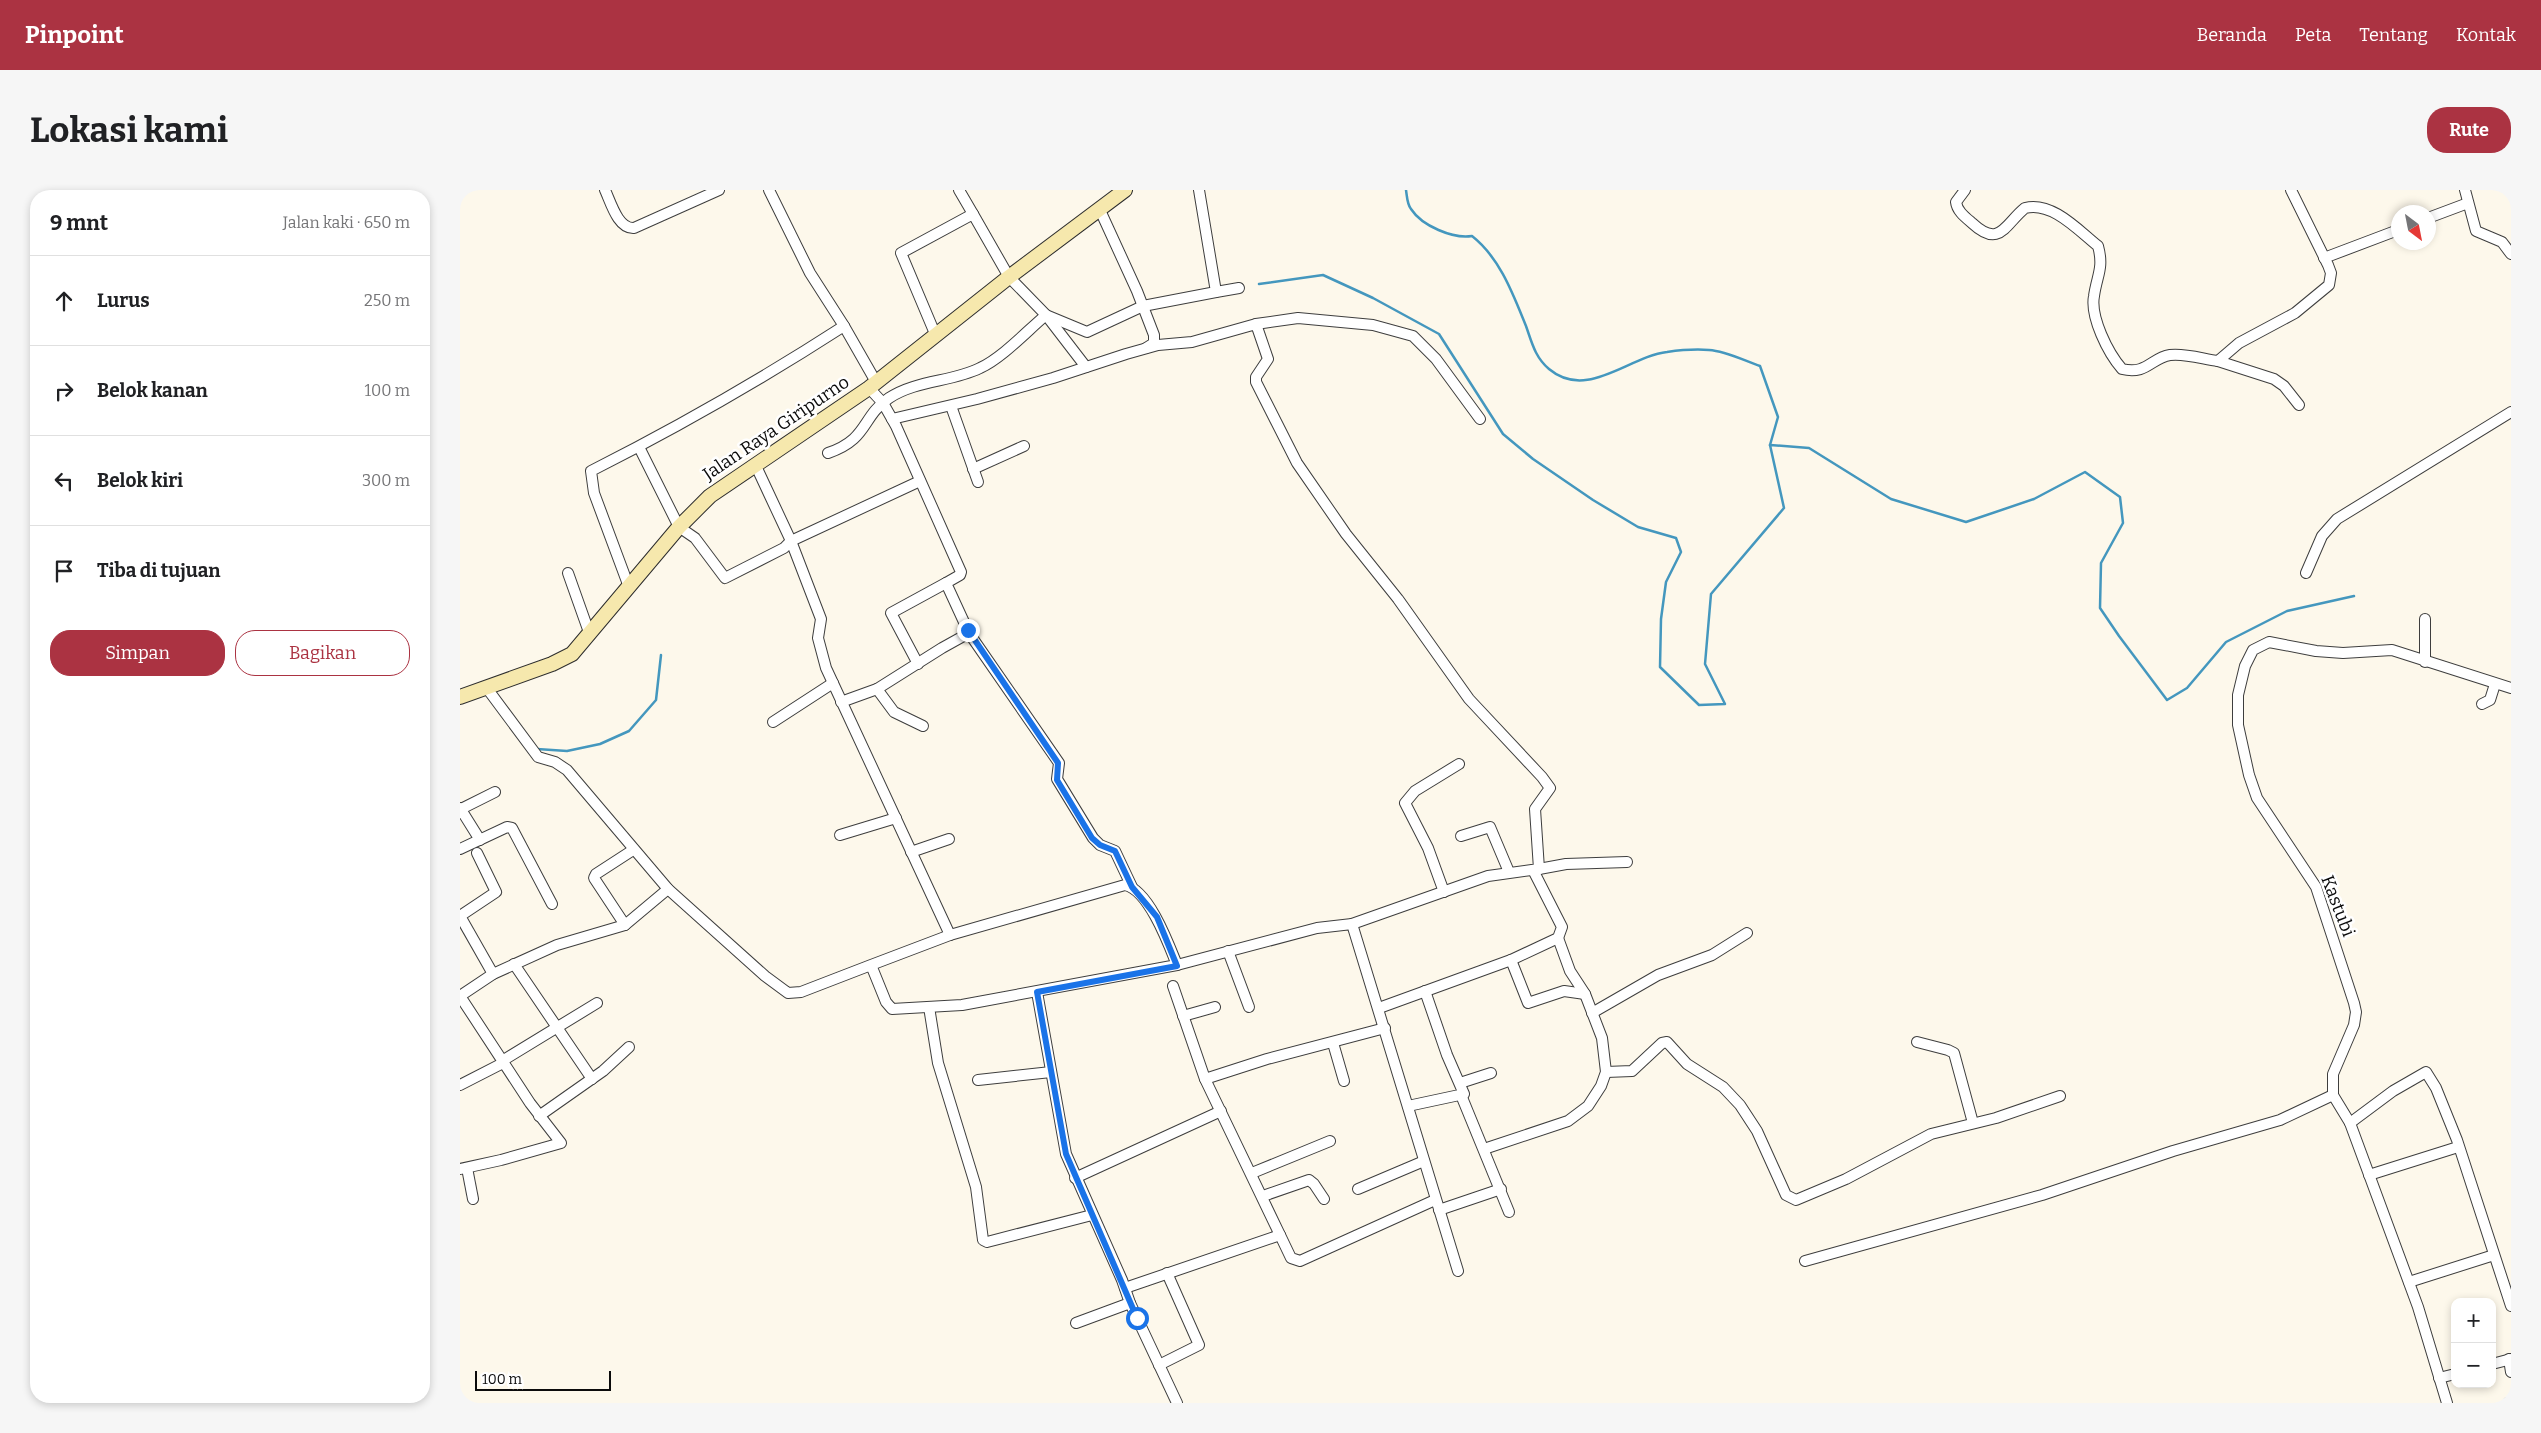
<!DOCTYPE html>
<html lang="id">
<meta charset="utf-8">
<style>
body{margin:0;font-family:Bitter,serif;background:#f6f6f6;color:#202124}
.controls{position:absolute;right:15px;bottom:15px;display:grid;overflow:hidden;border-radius:10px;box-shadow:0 2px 8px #0003}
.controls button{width:45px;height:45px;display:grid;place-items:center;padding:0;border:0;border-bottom:1px solid #e0e0e0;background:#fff;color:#202124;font:25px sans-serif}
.compass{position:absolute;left:1931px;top:15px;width:45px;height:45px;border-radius:50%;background:#fff;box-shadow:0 2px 8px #0003;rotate:148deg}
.scale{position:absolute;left:15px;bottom:12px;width:136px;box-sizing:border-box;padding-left:5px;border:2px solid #0b0b0b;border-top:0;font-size:14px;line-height:18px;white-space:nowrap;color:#0b0b0b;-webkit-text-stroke:4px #fff;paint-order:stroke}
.stop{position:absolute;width:15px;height:15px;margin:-11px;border:4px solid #1a73e8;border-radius:50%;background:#fff}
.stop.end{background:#1a73e8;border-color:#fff;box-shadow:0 1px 5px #0008}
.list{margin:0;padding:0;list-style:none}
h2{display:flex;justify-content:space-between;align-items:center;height:65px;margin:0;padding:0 20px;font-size:21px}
h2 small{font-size:16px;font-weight:400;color:#757577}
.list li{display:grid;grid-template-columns:32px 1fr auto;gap:15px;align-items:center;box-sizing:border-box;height:90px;padding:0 20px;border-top:1px solid #e0e0e0}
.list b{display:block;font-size:19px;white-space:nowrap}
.list em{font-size:16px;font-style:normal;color:#757577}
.actions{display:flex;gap:10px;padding:15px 20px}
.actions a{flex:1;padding:11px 0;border:1px solid #ab3342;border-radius:20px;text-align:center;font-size:18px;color:#ab3342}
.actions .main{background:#ab3342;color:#fff}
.icon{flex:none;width:28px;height:28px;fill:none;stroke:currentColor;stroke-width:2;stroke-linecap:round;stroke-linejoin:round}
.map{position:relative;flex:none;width:2051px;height:1213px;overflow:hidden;border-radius:20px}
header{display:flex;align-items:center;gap:30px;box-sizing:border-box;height:70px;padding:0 25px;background:#ab3342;color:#fff}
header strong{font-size:24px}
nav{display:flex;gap:28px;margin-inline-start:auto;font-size:18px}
.intro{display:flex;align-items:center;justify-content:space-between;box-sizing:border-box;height:120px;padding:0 30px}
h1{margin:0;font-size:35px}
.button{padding:12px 22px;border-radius:20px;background:#ab3342;color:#fff;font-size:18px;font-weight:700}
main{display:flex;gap:30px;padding:0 30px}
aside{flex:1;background:#fff;border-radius:20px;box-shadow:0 2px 8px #0003}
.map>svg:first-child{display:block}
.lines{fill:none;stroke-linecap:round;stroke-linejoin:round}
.stream{stroke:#4497be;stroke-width:2.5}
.street-casing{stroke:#3e3e3e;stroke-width:12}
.secondary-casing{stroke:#2d2d2d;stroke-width:16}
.street{stroke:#fff;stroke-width:10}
.secondary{stroke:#f6e8ad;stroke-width:14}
.route{stroke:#1a73e8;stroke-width:6}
.labels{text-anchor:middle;stroke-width:5;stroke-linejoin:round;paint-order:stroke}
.street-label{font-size:18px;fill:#0b0b0b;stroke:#fff}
</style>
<header>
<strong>Pinpoint</strong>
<nav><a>Beranda</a><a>Peta</a><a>Tentang</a><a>Kontak</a></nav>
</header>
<div class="intro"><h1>Lokasi kami</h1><a class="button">Rute</a></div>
<main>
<aside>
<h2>9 mnt<small>Jalan kaki · 650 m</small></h2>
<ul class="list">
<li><svg class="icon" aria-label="ahead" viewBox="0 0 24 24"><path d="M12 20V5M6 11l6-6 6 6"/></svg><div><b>Lurus</b></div><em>250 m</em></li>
<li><svg class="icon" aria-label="right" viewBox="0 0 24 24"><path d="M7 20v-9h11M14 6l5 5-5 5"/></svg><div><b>Belok kanan</b></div><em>100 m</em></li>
<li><svg class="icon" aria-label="left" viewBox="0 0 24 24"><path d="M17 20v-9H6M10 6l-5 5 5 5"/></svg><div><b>Belok kiri</b></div><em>300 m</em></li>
<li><svg class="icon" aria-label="arrive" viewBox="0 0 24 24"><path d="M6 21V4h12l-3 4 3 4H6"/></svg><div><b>Tiba di tujuan</b></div></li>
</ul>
<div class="actions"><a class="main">Simpan</a><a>Bagikan</a></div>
</aside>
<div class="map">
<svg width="2051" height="1213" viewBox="0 0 2051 1213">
<rect width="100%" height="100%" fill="#fdf8eb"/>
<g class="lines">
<g class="stream">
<path d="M946,0C947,6 947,14 951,19C962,36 993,49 1012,46C1040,68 1053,104 1066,136C1072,153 1075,167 1089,179C1127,211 1169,166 1207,162C1221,160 1236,159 1249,160C1266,161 1285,171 1300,176L1318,227L1310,255"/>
<path d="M799,94L863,85L913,108L979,144L1043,244L1073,269L1133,310L1178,337L1216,348L1221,362L1206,392L1201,429L1200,477L1239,515L1265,514L1245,474L1251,404L1324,318L1310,255L1349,258L1431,309L1506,332L1574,309L1625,282L1660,307L1663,333L1641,373L1640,418L1659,446L1707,510L1727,498L1766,452L1827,421L1894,406"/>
<path d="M77,559L107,561L140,554L169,541L196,510L201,465"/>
</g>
<g class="street-casing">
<g id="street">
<path d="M145,0C151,13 158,39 174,38L259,0"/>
<path d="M309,0L350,83L384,136L416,192"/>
<path d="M499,0L513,24"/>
<path d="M1505,0L1496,12C1497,21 1505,27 1512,33C1540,59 1545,34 1565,18C1592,11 1618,40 1638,56C1644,78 1637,85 1634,106C1630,127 1648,163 1662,179C1687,185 1691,168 1710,165C1725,163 1743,169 1758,171"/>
<path d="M1831,0L1868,75L1871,83L1869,95L1835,123L1779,153L1758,171L1814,189L1824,196L1839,215"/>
<path d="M2005,0L2016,41L2042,52L2051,64"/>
<path d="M639,18L677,101L694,145V153L686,158"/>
<path d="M1968,28L2008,13"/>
<path d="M1864,68L1938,40"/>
<path d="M756,102L779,98"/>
<path d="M796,134L838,128L913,135L953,146L976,169L1020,229"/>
<path d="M476,146L441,63L513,24L549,87L586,125L626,177"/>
<path d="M409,198L423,213L436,236L501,382L500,385L486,393L509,443"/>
<path d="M491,216L518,292"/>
<path d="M432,229L517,209L593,188L666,164L698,155L732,152L796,134L808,169L796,187V192L837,273L886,344L938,409L1009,509L1082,587L1090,598L1075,619L1079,679L1028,686L892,734"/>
<path d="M179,257L219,337L235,348L265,388L324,358L331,351L460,291"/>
<path d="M368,263C409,249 401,227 429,208C456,190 492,192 520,178C542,168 567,141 586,125L627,142L683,116L756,102L739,0"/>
<path d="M295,274L331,351L361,429L358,448L366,478L490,745"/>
<path d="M513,279L564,256"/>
<path d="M108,383L130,445"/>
<path d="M1846,383L1862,346L1877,329L2051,222"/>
<path d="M169,397L134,303L131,281C218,237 302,189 384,136"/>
<path d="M1965,429V472"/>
<path d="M458,474L431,423L486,393"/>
<path d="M26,497L78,567L95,572L107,580L208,699L305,786L328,803L341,802L411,775L426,812L432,819L502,815L717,775C709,755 689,700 665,695L490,745L411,775"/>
<path d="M417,499L434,522L463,536"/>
<path d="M381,512L417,499L482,458L509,443L599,573L597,589L633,648L640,655L655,661L672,697"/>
<path d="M2022,514L2030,510L2035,494"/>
<path d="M313,532L373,493"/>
<path d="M0,618L20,650"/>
<path d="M1,619L35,602"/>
<path d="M380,645L436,628"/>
<path d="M1001,646L1030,637L1049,682"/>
<path d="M0,659L47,637L52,638L92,714"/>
<path d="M451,662L489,649"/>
<path d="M1079,679L1106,674L1167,672"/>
<path d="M984,702L968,658L945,613L955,601L999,574"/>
<path d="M0,726L36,702L17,663"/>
<path d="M0,726L33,784"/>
<path d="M165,735L134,688L136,684L173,660"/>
<path d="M768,761L789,817"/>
<path d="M1051,770L1068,813L1104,801L1125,804"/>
<path d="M54,774L132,889"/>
<path d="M717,775L857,738L892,734L998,1081"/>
<path d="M577,802L606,964L662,1090L670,1113L717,1213"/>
<path d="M0,806L70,913L101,953L41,970L0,979"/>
<path d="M0,806L33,784L97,755L165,735L208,699"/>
<path d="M469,817L478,873L516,997L523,1050L527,1052L632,1025"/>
<path d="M919,818L1051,770L1098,748L1102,737L1073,680"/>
<path d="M1132,823L1198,785L1252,765L1287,743"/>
<path d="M723,826L755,817"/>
<path d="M1457,852L1488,860L1494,863L1513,933"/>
<path d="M873,853L884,891"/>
<path d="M42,871L137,813"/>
<path d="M1146,882L1172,881L1202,853L1207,852L1227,874L1263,897L1280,915L1297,941L1326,1005L1336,1010L1386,989L1471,944L1536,928L1600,906"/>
<path d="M745,889L807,869L925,838"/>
<path d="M518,890L591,882"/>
<path d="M1000,893L1031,883"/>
<path d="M0,895L43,873"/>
<path d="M1001,905L1049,1022"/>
<path d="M948,916L1004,904L987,865L965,801"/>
<path d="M79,926L143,881L169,857"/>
<path d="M1890,933L1933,901L1966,882L1976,898L1997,950L2051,1116"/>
<path d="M1024,959L1108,931L1128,916L1141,896L1146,882L1142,848L1125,804L1110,781L1098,748"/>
<path d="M7,978L13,1009"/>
<path d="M792,983L870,951"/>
<path d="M1909,985L1998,957"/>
<path d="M615,988L761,921"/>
<path d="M898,999L964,971"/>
<path d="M803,1006L849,990L854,994L864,1009"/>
<path d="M979,1020L1041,999"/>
<path d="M820,1045L831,1068L840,1071L975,1010"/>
<path d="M1345,1071L1582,1005L1713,961L1820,930L1873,905"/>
<path d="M1949,1092L2034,1065"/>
<path d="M665,1098L820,1045L745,889L713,796"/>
<path d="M616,1133L670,1113"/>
<path d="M2049,1169L2051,1182"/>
<path d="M2032,1174L2051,1169"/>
<path d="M699,1175L739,1155L707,1083"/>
<path d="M1979,1188L1995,1184"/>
<path d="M1987,1213L1958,1117L1890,933L1873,905V884L1894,835L1896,822L1894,813L1856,697L1797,608L1789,585L1778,535V505L1785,476L1793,460L1809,452L1856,461L1883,463L1932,460L2051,498"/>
<path d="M2048,1213L2051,1211"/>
</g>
</g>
<g class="secondary-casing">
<path id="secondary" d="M0,507L92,474L112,464L219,337L250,306L409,198L549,87L665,0"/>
</g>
<use href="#street" class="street"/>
<use href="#secondary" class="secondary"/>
</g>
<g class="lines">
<path class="route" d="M508,440L598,573L597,590L632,648L640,655L655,661L672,697L697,727L717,776L577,802L606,964L677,1128"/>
</g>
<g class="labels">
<g class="street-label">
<text transform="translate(316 238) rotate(-34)" y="6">Jalan Raya Giripurno</text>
<text transform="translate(1878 716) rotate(69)" y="6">Kastubi</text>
</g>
</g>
</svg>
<div class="controls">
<button>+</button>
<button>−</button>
</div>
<svg class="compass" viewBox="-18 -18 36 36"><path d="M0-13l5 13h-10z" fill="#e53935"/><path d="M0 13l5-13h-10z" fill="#757577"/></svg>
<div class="scale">100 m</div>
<div class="stop" style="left:677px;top:1128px"></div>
<div class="stop end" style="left:508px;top:440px"></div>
</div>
</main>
